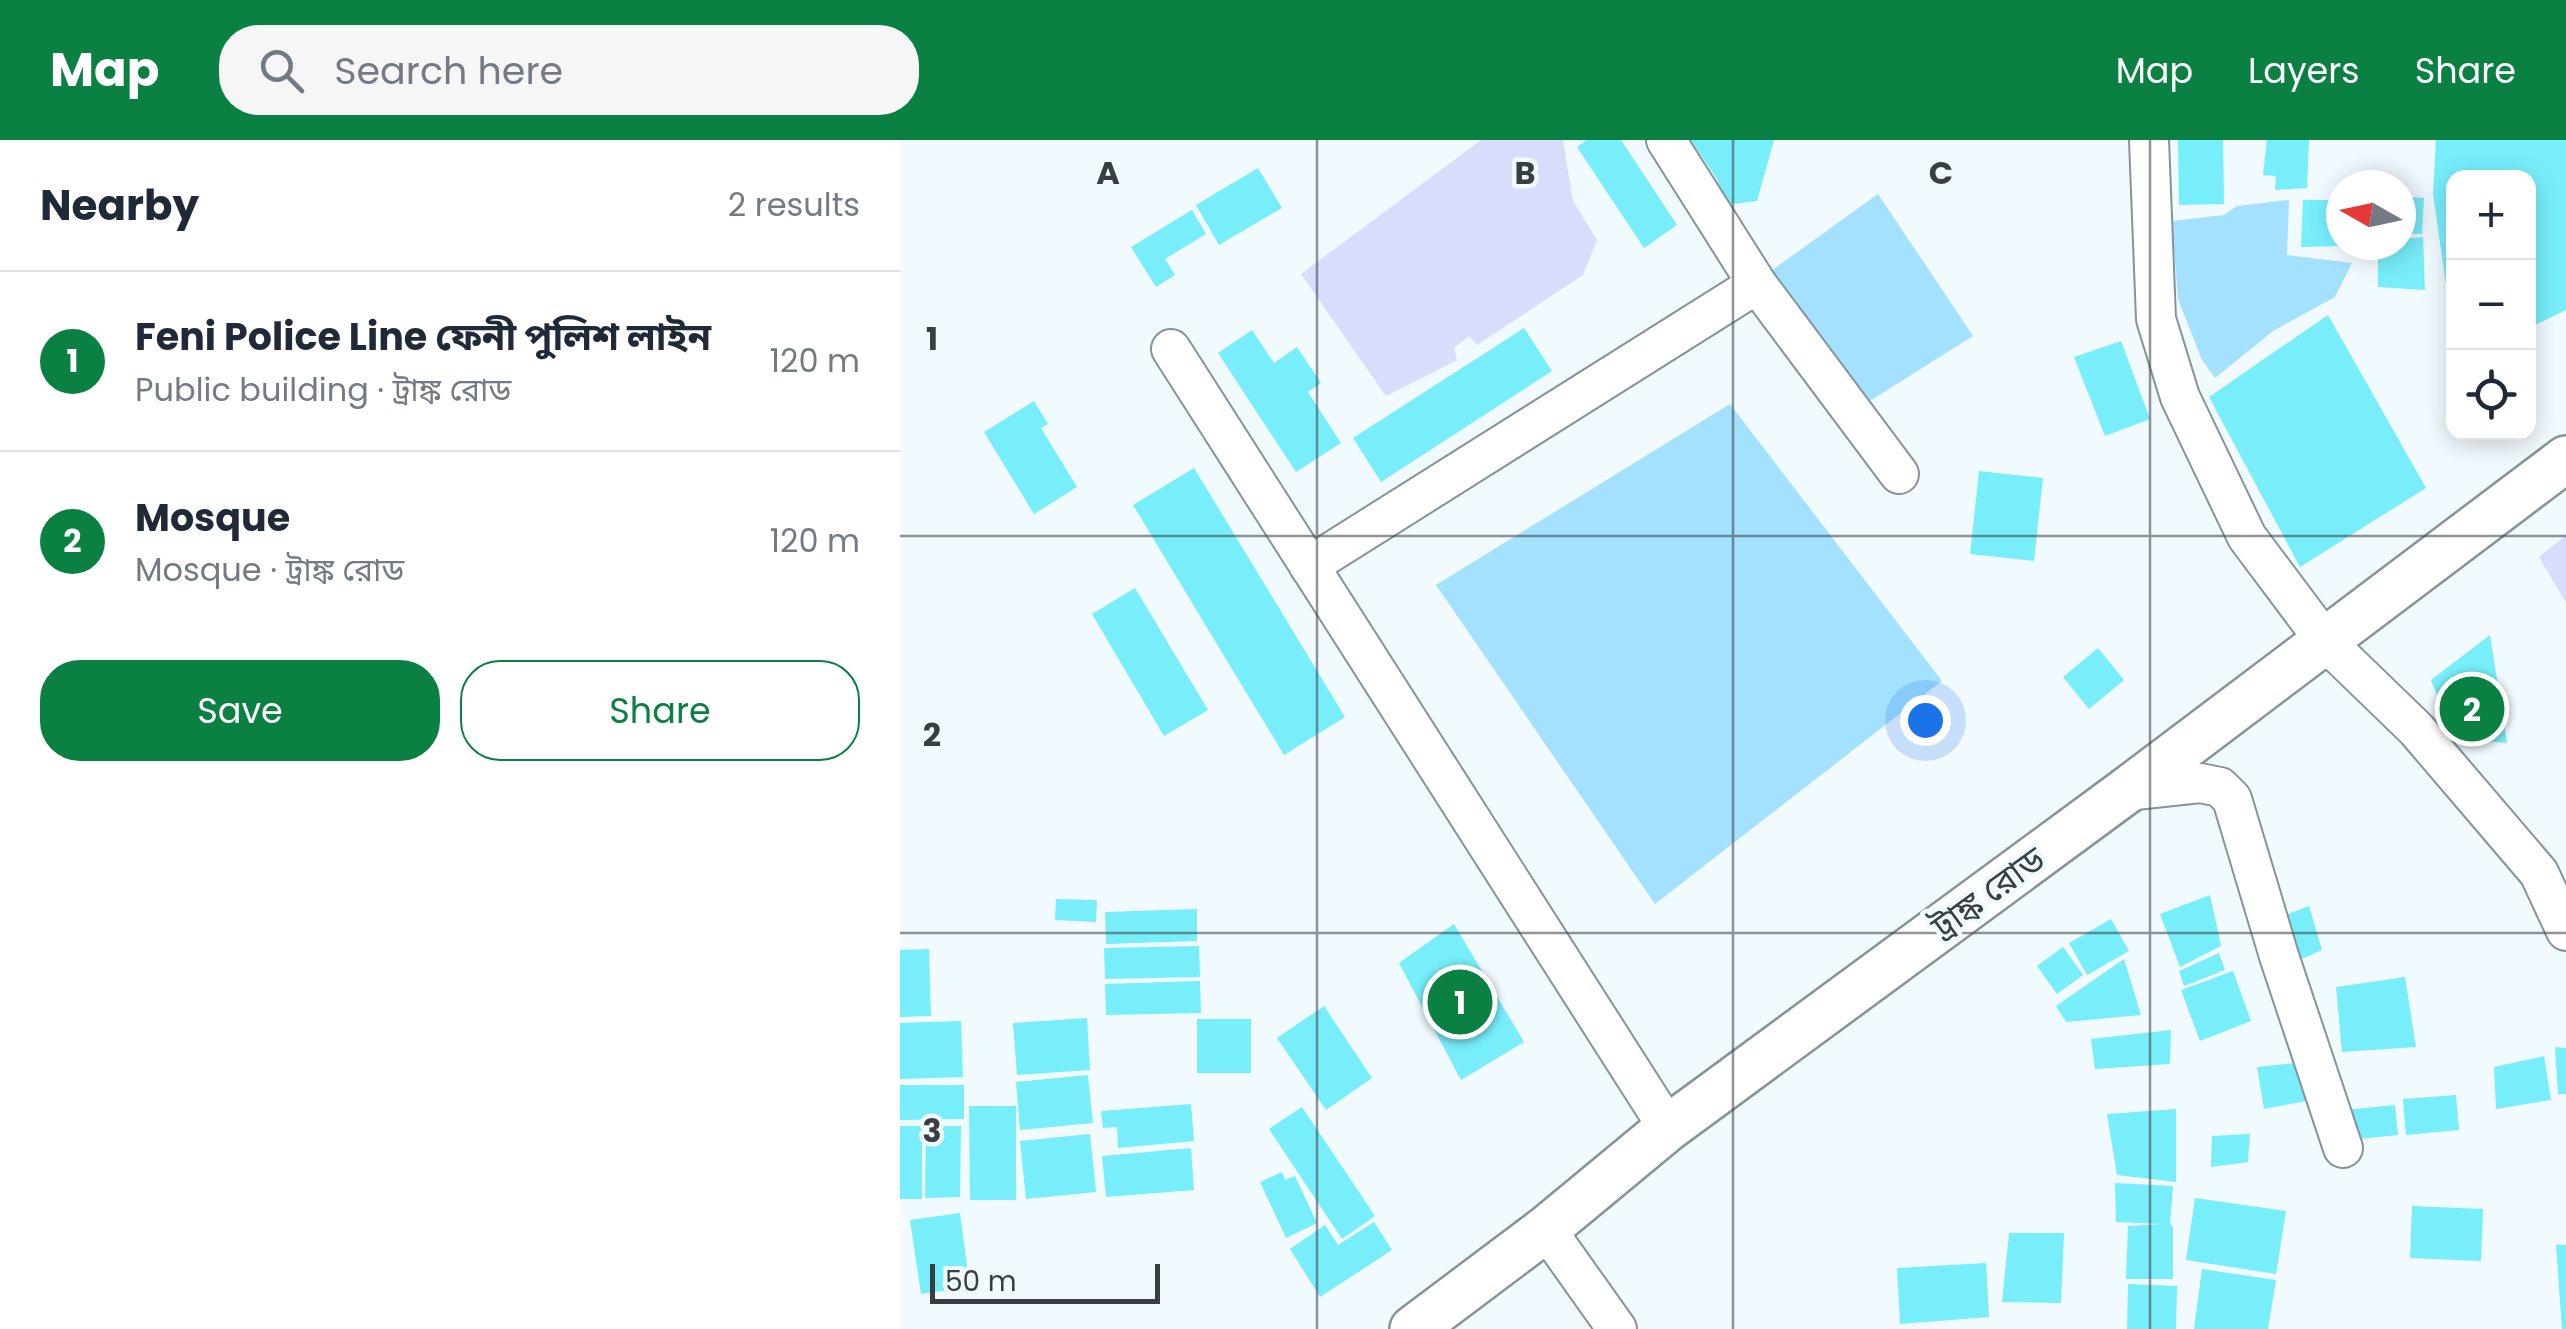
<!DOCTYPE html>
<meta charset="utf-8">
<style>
body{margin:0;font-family:Poppins,"Noto Sans Bengali",sans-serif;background:#f6f6f7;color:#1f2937}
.controls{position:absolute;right:30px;top:30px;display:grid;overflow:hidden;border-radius:20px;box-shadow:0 5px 25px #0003}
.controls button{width:90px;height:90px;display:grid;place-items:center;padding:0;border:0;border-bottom:2px solid #e0e1e3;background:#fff;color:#1f2937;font:50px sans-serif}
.compass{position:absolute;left:1426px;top:30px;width:90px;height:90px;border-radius:50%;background:#fff;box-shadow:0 5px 25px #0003;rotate:279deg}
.scale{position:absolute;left:30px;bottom:25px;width:230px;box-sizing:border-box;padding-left:10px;border:5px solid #383e41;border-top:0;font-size:28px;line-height:35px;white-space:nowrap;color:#383e41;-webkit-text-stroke:8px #f1faff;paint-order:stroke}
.you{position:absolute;left:1025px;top:580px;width:35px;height:35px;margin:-25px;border:8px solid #fff;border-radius:50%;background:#1a73e8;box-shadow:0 0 0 15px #1a73e833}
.badge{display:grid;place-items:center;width:65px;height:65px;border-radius:50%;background:#0b8043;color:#fff;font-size:32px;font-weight:700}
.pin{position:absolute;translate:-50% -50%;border:5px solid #fff;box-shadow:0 2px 10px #0006}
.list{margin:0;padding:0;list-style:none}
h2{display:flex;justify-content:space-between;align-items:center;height:130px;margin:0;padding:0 40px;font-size:42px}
h2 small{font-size:32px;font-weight:400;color:#747a83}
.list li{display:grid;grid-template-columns:65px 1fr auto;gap:30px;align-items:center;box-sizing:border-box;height:180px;padding:0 40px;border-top:2px solid #e0e1e3}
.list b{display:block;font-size:38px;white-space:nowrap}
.list p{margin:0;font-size:32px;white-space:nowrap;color:#747a83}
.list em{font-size:32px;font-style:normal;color:#747a83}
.actions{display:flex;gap:20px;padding:30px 40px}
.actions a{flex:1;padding:22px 0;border:2px solid #0b8043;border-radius:40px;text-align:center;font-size:35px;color:#0b8043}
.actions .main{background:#0b8043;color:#fff}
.icon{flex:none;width:55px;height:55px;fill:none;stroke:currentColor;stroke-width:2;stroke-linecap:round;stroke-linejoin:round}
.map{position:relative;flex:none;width:1666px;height:1189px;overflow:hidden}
header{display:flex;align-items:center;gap:60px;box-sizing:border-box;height:140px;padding:0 50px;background:#0b8043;color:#fff}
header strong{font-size:48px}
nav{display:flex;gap:55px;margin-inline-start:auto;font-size:35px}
.search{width:700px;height:90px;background:#f6f6f7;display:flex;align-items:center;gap:25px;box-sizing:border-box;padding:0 35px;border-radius:40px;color:#747a83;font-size:38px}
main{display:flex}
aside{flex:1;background:#fff}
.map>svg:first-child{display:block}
.green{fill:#a3e1fe}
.water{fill:#d8ddfc}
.building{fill:#78eefb}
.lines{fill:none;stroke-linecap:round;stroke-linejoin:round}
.minor-casing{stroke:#86939a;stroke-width:42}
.major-casing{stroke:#86939a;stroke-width:50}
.minor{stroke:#fff;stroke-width:38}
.major{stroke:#fff;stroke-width:45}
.grid{fill:none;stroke:#383e41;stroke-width:2.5;stroke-opacity:0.55}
.labels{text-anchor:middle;stroke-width:9;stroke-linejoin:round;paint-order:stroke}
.street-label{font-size:35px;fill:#383e41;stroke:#f1faff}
.grid-label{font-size:32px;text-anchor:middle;font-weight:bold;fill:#383e41;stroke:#f1faff;stroke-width:9;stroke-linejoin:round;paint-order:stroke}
</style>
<header>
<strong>Map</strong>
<div class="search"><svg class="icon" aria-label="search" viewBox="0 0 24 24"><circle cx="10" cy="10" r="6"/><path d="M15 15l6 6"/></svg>Search here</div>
<nav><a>Map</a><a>Layers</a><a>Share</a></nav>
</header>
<main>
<aside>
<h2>Nearby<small>2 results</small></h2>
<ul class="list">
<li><span class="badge">1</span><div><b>Feni Police Line ফেনী পুলিশ লাইন</b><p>Public building · ট্রাঙ্ক রোড</p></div><em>120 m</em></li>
<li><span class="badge">2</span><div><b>Mosque</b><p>Mosque · ট্রাঙ্ক রোড</p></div><em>120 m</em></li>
</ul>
<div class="actions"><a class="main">Save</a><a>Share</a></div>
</aside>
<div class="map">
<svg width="1666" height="1189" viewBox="0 0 1666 1189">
<rect width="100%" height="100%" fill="#f1faff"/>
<g class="green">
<path d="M978,54L1073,196L962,266L868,133Z"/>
<path d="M1389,60L1387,115L1452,123L1435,157L1373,191L1315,238L1302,220L1278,159L1272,81L1324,75L1337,66Z"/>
<path d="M830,264L1042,541L755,764L536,445Z"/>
</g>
<g class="water">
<path d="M581,0H663L673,61L697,100L683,135L577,205L569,196L554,208L557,220L486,256L401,134Z"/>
<path d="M1666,395V463L1639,417Z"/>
</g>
<g class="building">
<path d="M687,0H721L777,85L744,108L677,7Z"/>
<path d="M791,0H874L857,61L832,64L817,59L818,41Z"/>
<path d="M1278,0H1323L1324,64L1279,65Z"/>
<path d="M1367,0H1409L1407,48L1375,50L1376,36L1363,35Z"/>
<path d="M1536,0H1666V170L1629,188V38H1554V180H1551L1533,54Z"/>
<path d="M358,28L382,68L319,105L296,65Z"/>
<path d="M1501,56L1524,58L1522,94H1501Z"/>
<path d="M1403,60H1441V106L1401,107Z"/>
<path d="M292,70L306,94L265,119L275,135L256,147L231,107Z"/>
<path d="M1523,97L1525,150L1478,147V105H1501V99Z"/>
<path d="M1428,175L1526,348L1400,427L1309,257Z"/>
<path d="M624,188L652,231L481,342L453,298Z"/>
<path d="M352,190L374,223L397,207L421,243L408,252L441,303L396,332L318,213Z"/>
<path d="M1221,201L1250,279L1205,296L1174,217Z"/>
<path d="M134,261L148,284L141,288L177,347L134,374L84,292Z"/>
<path d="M294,328L445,577L384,615L233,365Z"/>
<path d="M1079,331L1143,338L1134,421L1070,414Z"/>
<path d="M235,448L308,570L264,596L192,474Z"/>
<path d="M1590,495L1607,603L1553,598L1531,540Z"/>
<path d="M1198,508L1224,540L1189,569L1163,537Z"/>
<path d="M1310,755L1321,806L1280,827L1260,774Z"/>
<path d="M156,759L197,760L196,782L155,780Z"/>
<path d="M1409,766L1422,810L1397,821L1385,775Z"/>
<path d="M297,769V801L206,804L205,772Z"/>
<path d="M1211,779L1229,811L1187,835L1169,803Z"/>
<path d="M554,784L624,902L561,940L499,823Z"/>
<path d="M299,806L300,837L205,839L204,808Z"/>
<path d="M1163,807L1183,835L1157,854L1137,826Z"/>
<path d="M29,809L31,876L0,877V810Z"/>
<path d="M1319,813L1325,830L1284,846L1279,831Z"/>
<path d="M1224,819L1241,875L1166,882L1156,866Z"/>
<path d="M1333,831L1351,881L1300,901L1281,850Z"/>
<path d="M1505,837L1516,907L1442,912L1436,847Z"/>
<path d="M300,841L301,873L206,875L205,844Z"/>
<path d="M424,866L472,938L426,970L377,898Z"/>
<path d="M187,878L190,930L117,935L113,883Z"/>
<rect x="297" y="879" width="54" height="54"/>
<path d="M61,881L63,937L0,939V883Z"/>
<path d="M1271,890L1270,924L1195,929L1191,899Z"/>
<path d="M1655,907L1666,908V954H1658Z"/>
<path d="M1644,916L1651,960L1596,969L1594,927Z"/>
<path d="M1414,921L1417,959L1364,969L1357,927Z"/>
<path d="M188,935L193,983L120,990L116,942Z"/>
<path d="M0,945H64V979L0,980Z"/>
<path d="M1556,955L1559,990L1506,995L1503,959Z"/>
<path d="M291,964L294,1001L218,1008L217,987L203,988L201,971Z"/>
<path d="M1495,965L1498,995L1448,1000L1444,970Z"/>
<path d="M69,966H116V1060H70Z"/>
<path d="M402,967L475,1076L442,1099L369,989Z"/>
<path d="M1276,969V1042L1217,1035L1207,974Z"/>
<rect x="0" y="986" width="22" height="73"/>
<path d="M26,986H61L60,1057L25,1058Z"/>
<path d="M190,994L196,1052L126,1059L120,1001Z"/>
<path d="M1350,994L1348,1022L1311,1027L1312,996Z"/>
<path d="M291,1008L294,1050L206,1057L202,1016Z"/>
<path d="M382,1032L385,1040L395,1036L417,1083L386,1098L360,1042Z"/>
<path d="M1215,1043L1273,1046L1270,1084L1273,1087V1139H1226L1228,1086L1262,1084L1216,1082Z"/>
<path d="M1295,1058L1386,1071L1376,1134L1286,1120Z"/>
<path d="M1512,1066L1583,1069L1581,1121L1510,1118Z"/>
<path d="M60,1073L70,1147L21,1154L10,1080Z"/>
<path d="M474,1082L492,1110L420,1157L390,1109L425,1085L438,1105Z"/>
<path d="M1109,1093H1164L1161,1163L1102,1162Z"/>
<path d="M1656,1105H1666V1189H1662Z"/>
<path d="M1086,1123L1089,1177L1000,1184L997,1128Z"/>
<path d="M1302,1129L1376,1140L1368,1189H1294Z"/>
<path d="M1228,1144L1277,1146L1276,1189H1227Z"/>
</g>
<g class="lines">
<g class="minor-casing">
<g id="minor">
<path d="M766,0L857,144"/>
<path d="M1249,0L1256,179L1280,257L1347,397L1425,501L1516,589L1639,733L1666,791"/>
<path d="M271,209L768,988"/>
<path d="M409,426L857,144L999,334"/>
<path d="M1226,651L1300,643L1320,647L1332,659L1379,816L1443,1008"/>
<path d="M646,1089L717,1189"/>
</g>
</g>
<g class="major-casing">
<path id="major" d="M513,1189L646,1089L768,988L1226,651L1666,319"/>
</g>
<use href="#minor" class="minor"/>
<use href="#major" class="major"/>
</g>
<path class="grid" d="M417,0V1189M833,0V1189M1250,0V1189M0,396H1666M0,793H1666"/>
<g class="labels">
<g class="street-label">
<text transform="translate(1088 753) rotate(-36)" y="12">ট্রাঙ্ক রোড</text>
</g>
</g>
<g class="grid-label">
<text x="208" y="44">A</text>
<text x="625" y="44">B</text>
<text x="1041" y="44">C</text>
<text x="32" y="210">1</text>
<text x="32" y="606">2</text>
<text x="32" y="1002">3</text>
</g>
</svg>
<div class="controls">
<button>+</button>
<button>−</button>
<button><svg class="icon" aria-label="locate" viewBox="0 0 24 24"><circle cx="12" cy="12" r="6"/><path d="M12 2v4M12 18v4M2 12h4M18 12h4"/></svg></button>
</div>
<svg class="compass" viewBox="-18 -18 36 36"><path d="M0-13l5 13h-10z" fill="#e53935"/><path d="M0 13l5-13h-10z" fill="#747a83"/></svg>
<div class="scale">50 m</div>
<div class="you"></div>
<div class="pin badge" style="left:560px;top:862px">1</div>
<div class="pin badge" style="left:1572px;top:569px">2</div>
</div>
</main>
